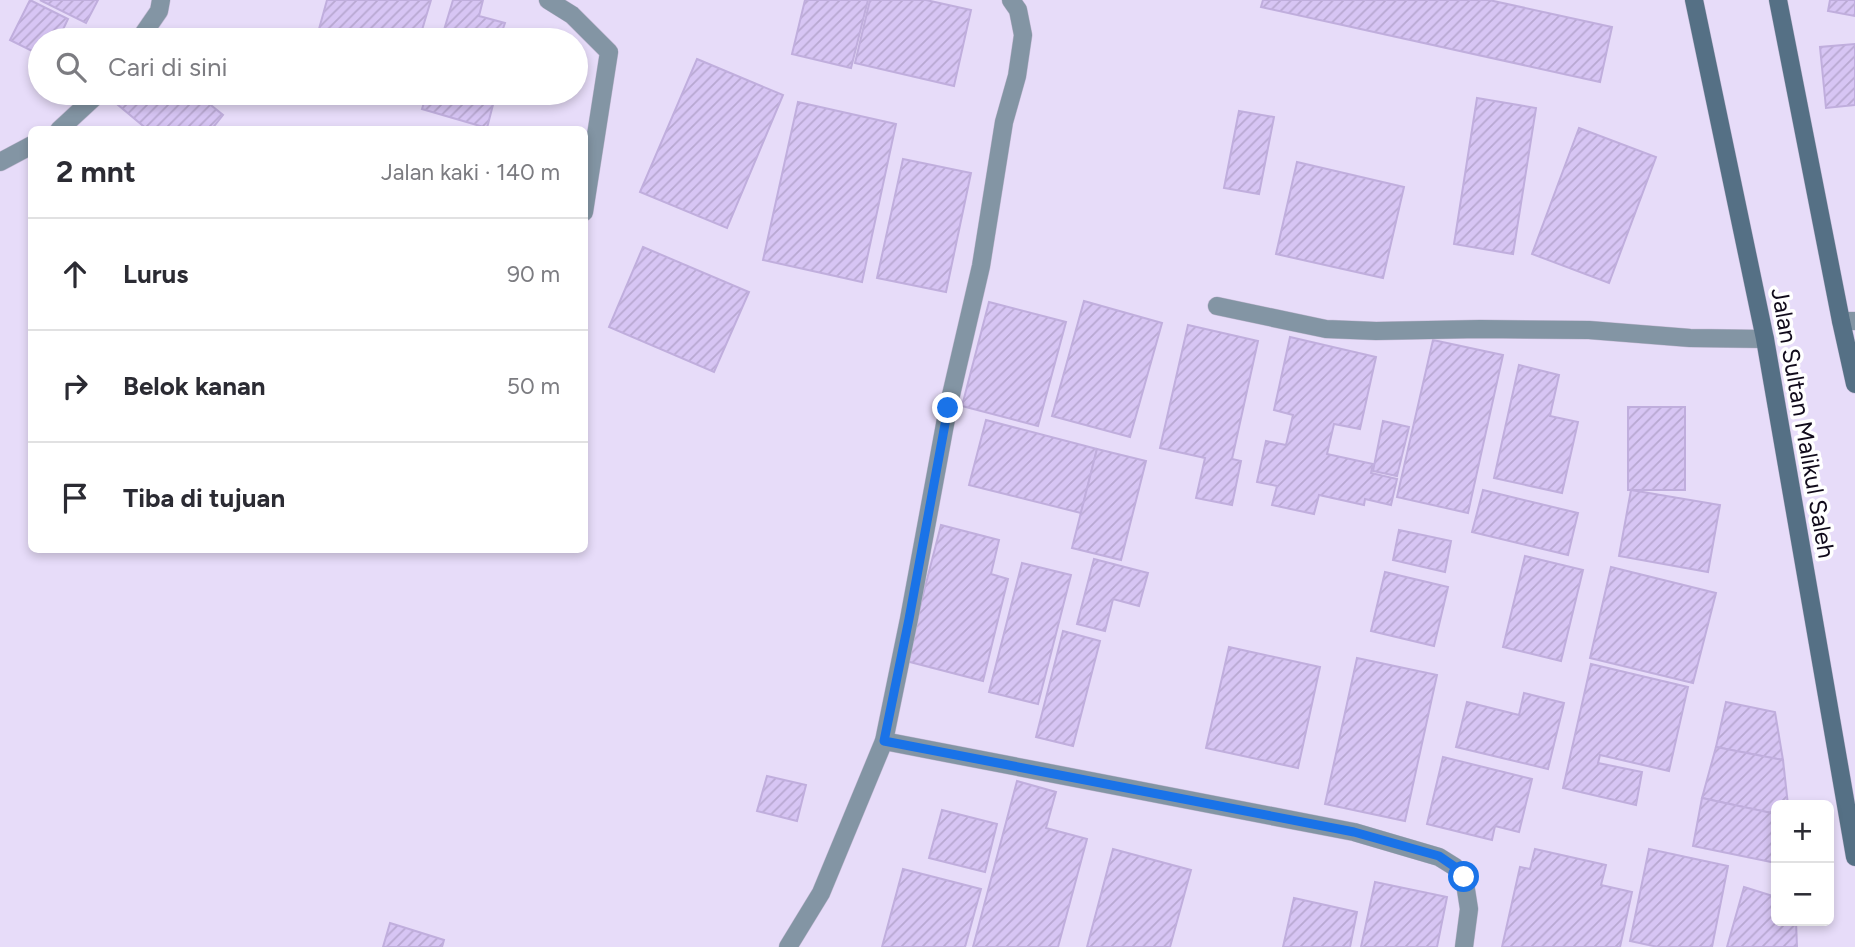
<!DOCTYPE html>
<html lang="id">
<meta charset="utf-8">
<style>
body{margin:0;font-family:Figtree,sans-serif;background:#f2f2f3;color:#2b2b33}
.controls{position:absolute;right:21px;bottom:21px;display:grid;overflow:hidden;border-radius:10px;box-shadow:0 4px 10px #0003}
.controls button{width:63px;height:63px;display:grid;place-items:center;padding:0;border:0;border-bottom:2px solid #e1e1e2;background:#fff;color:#2b2b33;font:35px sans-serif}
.stop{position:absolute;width:21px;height:21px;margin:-16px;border:5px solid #1a73e8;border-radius:50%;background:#fff}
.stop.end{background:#1a73e8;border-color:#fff;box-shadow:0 2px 7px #0008}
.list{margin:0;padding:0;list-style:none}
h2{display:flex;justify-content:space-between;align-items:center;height:91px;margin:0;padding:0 28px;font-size:30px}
h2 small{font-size:23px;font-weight:400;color:#7c7c81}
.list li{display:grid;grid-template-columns:46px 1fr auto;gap:21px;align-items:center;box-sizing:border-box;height:112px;padding:0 28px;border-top:2px solid #e1e1e2}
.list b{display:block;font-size:26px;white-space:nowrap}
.list em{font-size:23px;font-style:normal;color:#7c7c81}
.icon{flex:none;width:38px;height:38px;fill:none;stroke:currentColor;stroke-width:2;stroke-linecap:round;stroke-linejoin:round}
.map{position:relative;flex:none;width:1855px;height:947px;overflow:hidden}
.search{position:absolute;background:#fff;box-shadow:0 4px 10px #0003;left:28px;top:28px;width:560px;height:77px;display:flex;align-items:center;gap:18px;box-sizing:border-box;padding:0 24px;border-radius:38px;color:#7c7c81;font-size:26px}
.panel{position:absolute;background:#fff;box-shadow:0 4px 10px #0003;left:28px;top:126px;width:560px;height:427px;border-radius:10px}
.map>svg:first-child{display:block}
.building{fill:url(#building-hatch);stroke:#c0aedd;stroke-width:2}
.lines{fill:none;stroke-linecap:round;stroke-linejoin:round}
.minor-casing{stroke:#c5bbd5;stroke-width:19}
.secondary-casing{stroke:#c5bbd5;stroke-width:19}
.minor{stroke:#8395a4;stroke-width:18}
.secondary{stroke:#557085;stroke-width:18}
.route{stroke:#1a73e8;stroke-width:9}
.labels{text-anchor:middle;stroke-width:7;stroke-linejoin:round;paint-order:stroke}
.street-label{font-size:24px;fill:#110b1b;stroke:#fff}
</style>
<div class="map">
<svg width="1855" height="947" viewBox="0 0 1855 947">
<defs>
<pattern id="building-hatch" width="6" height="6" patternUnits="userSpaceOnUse" patternTransform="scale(1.75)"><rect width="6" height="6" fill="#d7c5f4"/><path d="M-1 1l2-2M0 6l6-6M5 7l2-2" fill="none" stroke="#b8a8d1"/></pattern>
</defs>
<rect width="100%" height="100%" fill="#e7dcf9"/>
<g class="building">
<path d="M30,0L68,19L58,40H40V55L10,40Z"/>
<path d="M40,0H98L86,23Z"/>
<path d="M327,0H431L419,40H316Z"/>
<path d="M453,0H483L479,16L505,23L499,40H441Z"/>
<path d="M805,0H868L851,68L792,54Z"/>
<path d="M870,0H926L971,10L954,86L855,63Z"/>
<path d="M1263,0H1489L1612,27L1600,82L1261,7Z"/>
<path d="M1830,0H1855V16L1828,11Z"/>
<path d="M1855,44V105L1826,108L1820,47Z"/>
<path d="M697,59L783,95L727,228L640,192Z"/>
<path d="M116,93H196L223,115L211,130H148L111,99Z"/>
<path d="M427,93H496L487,128L422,109Z"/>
<path d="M1477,98L1536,108L1513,254L1454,244Z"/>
<path d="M798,102L896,124L862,282L763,260Z"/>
<path d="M1239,111L1274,117L1259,194L1224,188Z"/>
<path d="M1579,128L1656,157L1609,283L1532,254Z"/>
<path d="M903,159L971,173L946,292L877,278Z"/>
<path d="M1297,162L1404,187L1383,278L1276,254Z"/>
<path d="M643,247L749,292L714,372L609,327Z"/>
<path d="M1084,301L1162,323L1130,437L1052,416Z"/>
<path d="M989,302L1066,322L1038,426L962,406Z"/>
<path d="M1188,325L1258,341L1232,459L1241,461L1232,505L1196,498L1205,458L1160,448Z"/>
<path d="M1290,337L1376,357L1360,429L1334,424L1327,454L1373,464L1371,473L1397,479L1391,505L1365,499L1364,505L1319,495L1314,514L1272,505L1277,486L1257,482L1266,441L1286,445L1293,415L1274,410Z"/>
<path d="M1433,340L1503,355L1468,513L1397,497Z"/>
<path d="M1519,365L1559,375L1550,416L1578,422L1562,493L1494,478Z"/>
<rect x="1628" y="407" width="57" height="83"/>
<path d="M986,420L1097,449L1081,513L969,485Z"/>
<path d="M1383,421L1409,427L1397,476L1373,471Z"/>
<path d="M1097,449L1146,461L1121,560L1072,548Z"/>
<path d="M1483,490L1578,513L1568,555L1472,532Z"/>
<path d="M1631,490L1720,505L1708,572L1619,556Z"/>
<path d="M941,525L999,540L991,574L1008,579L983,681L906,661Z"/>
<path d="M1399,530L1451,541L1445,572L1393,560Z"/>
<path d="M1525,556L1583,570L1561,661L1503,647Z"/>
<path d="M1094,559L1148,573L1139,606L1113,599L1105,631L1077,624Z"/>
<path d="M1022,563L1071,575L1038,704L989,692Z"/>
<path d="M1611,567L1716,593L1693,683L1590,658Z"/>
<path d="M1385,572L1448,587L1434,646L1371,631Z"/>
<path d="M1063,631L1100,641L1073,746L1036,737Z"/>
<path d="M1229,647L1320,667L1298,768L1206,748Z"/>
<path d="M1357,658L1437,675L1405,821L1325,804Z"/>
<path d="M1591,664L1688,687L1669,771L1600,755L1598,763L1642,772L1636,805L1563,788Z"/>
<path d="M1524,693L1564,703L1548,769L1456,747L1467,702L1519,715Z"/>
<path d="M1726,702L1775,712L1783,760L1716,747Z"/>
<path d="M1716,747L1783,760L1788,805H1776V814L1702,798Z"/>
<path d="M1443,757L1532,779L1519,832L1495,826L1492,840L1427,824Z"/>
<path d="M767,776L806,785L797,821L757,811Z"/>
<path d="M1017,781L1056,792L1046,828L1087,839L1058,947H973Z"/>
<path d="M1702,798L1776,814V863L1693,846Z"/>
<path d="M942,810L997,824L985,872L929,858Z"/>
<path d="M1113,849L1191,870L1170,947H1087Z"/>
<path d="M1535,849L1606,865L1601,885L1632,892L1620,947H1502L1520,867L1530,869Z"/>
<path d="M1649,849L1728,866L1712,947H1658L1630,941Z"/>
<path d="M903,869L981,889L965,947H882Z"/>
<path d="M1375,882L1447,897L1437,947H1361Z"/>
<path d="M1744,887L1776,897V921H1796L1797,947H1727Z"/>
<path d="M1294,898L1357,912L1350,947H1283Z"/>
<path d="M390,923L444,940L442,947H383Z"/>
</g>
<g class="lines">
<g class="minor-casing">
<g id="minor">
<path d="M548,0L572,15L609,52L584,212"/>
<path d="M139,40L159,11L161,0"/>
<path d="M59,130L99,93"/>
<path d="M0,162L32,145"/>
<path d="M1217,306L1326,329L1376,331L1480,329L1589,330L1690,338L1765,339"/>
<path d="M1841,321H1855"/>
<path d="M884,741L1354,832L1439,857L1455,867L1464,877L1469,909L1464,947"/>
<path d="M788,947L821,893L884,741L909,619L948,408L981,266L1004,122L1017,76L1023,35L1018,10L1011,0"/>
</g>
</g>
<g class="secondary-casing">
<g id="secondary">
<path d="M1694,0L1765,339L1855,857"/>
<path d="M1778,0L1841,321L1855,384"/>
</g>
</g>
<use href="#minor" class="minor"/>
<use href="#secondary" class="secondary"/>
</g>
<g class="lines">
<path class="route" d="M948,408L909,619L884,741L1354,832L1439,856L1455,867L1464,877"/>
</g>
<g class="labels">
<g class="street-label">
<text transform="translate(1803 423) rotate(80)" y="8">Jalan Sultan Malikul Saleh</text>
</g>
</g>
</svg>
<div class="controls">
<button>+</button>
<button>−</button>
</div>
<div class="stop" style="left:1464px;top:877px"></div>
<div class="stop end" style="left:948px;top:408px"></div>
<div class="search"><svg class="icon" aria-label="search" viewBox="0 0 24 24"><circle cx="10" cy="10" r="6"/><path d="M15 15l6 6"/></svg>Cari di sini</div>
<section class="panel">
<h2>2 mnt<small>Jalan kaki · 140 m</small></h2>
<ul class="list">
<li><svg class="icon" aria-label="ahead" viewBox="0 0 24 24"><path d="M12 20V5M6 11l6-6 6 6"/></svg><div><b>Lurus</b></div><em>90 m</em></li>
<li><svg class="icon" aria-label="right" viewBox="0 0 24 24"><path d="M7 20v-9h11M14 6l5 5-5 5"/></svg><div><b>Belok kanan</b></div><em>50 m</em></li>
<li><svg class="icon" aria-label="arrive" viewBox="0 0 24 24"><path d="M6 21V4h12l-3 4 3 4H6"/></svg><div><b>Tiba di tujuan</b></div></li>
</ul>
</section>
</div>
